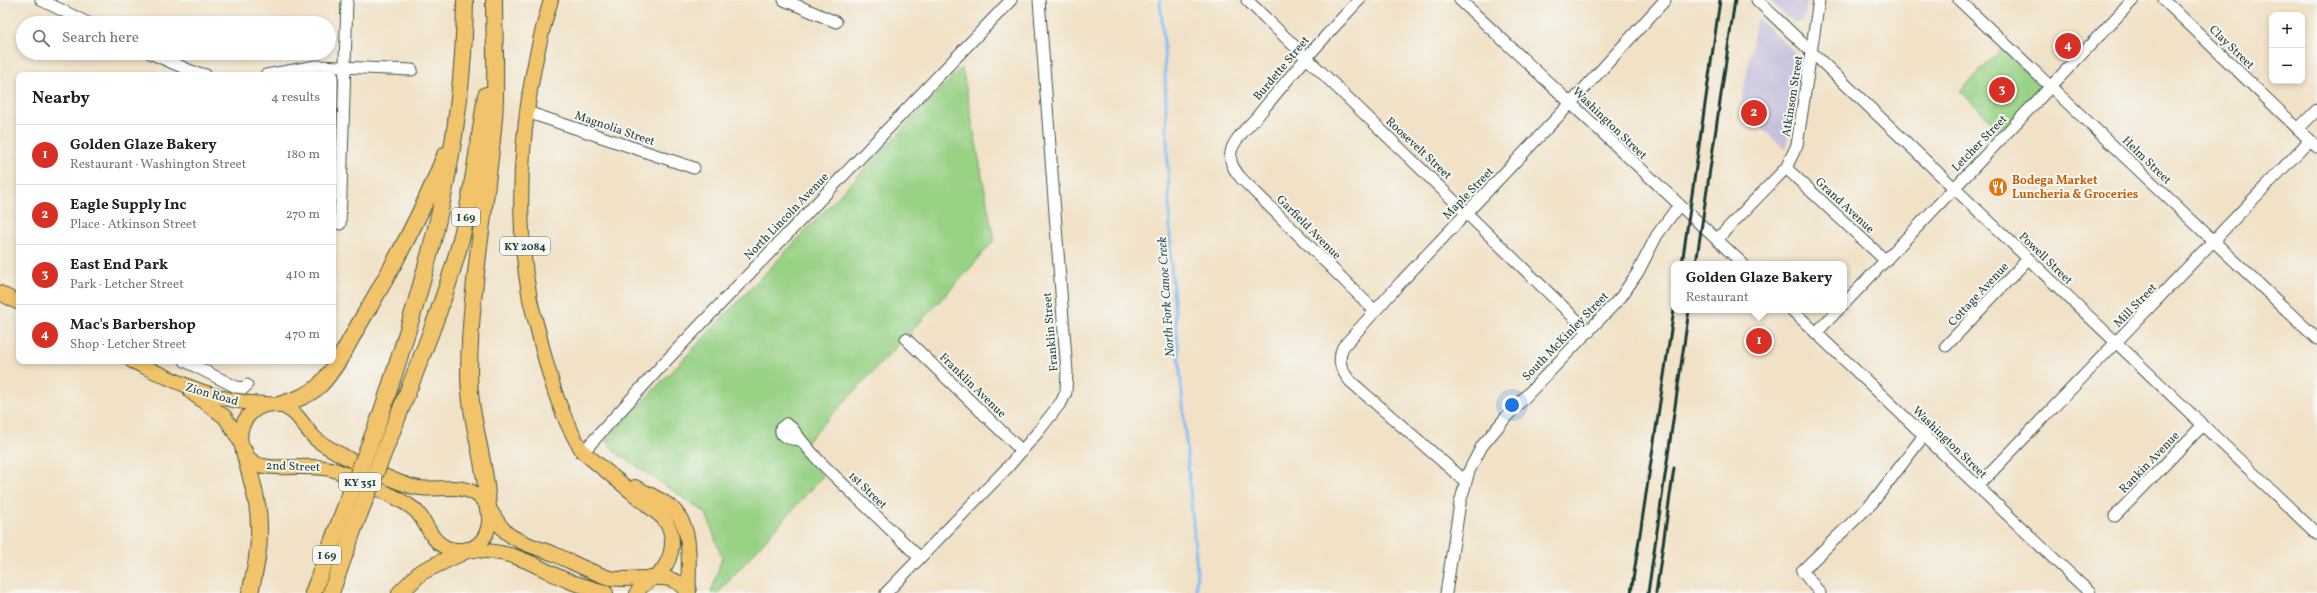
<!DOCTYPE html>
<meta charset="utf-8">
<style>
body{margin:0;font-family:Vollkorn,serif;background:#f6f6f6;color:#202124}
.controls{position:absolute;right:12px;top:12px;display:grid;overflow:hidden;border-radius:8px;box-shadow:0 2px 6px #0003}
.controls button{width:36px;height:36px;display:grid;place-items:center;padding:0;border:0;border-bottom:1px solid #e0e0e0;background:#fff;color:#202124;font:20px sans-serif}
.you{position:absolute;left:1512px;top:405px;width:14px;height:14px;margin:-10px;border:3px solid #fff;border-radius:50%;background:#1a73e8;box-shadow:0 0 0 6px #1a73e833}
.badge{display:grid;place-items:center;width:26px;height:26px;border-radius:50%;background:#d93025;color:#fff;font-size:13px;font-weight:700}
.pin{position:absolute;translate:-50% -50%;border:2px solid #fff;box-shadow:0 1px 4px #0006}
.popup{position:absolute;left:1671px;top:261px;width:176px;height:52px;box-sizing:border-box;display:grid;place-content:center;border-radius:8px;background:#fff;filter:drop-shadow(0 1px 3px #0005);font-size:13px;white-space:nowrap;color:#757577}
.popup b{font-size:15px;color:#202124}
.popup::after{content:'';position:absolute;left:50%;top:100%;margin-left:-8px;border:8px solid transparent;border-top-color:#fff}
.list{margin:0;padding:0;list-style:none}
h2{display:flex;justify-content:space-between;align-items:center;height:52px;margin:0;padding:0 16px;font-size:17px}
h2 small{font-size:13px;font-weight:400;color:#757577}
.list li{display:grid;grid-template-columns:26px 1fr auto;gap:12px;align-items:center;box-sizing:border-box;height:60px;padding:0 16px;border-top:1px solid #e0e0e0}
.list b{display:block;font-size:15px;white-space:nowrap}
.list p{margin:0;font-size:13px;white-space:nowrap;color:#757577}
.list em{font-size:13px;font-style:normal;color:#757577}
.icon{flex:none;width:22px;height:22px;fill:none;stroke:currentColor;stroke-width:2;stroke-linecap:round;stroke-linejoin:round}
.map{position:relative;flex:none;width:2317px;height:593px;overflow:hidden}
.search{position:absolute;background:#fff;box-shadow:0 2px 6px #0003;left:16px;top:16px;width:320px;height:44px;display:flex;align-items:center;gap:10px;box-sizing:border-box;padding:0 14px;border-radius:22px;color:#757577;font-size:15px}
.panel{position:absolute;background:#fff;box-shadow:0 2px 6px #0003;left:16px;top:72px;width:320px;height:292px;border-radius:8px}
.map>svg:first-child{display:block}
.industrial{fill:#c5c0db}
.green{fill:#98d285;stroke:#5c885c}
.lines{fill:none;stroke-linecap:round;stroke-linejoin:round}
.stream{stroke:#80bef4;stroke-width:3}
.minor-casing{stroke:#3e564a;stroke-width:13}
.major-casing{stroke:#3e564a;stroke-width:16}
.highway-casing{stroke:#3e564a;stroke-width:18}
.minor{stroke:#fff;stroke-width:11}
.major{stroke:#f1c36a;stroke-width:14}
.highway{stroke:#f1c36a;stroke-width:16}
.rail{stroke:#1f3d34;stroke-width:3}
.highway-bridge-casing{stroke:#3e564a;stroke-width:18;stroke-linecap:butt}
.highway-bridge{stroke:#f1c36a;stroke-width:16}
.labels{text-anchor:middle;stroke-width:4;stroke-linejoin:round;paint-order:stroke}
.shield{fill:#f6f6f2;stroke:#60746d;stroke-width:1}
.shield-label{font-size:11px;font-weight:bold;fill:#1f3d34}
.street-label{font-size:12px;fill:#1f3d34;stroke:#f6f6f2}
.food-label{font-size:12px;font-weight:bold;fill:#c56008;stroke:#f6f6f2;text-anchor:start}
.water-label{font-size:13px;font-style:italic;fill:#375d64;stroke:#f6f6f2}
</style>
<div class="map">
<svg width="2317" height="593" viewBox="0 0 2317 593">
<rect width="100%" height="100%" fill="#f6f6f2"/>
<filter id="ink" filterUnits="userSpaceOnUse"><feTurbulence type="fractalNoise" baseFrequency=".025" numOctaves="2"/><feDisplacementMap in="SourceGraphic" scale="8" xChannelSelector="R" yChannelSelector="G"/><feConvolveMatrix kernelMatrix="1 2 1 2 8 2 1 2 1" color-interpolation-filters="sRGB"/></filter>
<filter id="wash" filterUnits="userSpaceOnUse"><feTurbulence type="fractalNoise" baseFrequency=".012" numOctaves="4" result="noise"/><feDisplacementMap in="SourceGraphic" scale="16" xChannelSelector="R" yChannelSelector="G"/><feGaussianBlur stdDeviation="0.9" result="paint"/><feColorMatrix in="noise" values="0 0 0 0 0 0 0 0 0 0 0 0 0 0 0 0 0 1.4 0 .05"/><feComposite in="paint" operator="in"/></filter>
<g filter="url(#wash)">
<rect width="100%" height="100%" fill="#f1e1c6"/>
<g class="industrial">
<path d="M1769,0H1807L1804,20L1794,23Z"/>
<path d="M1757,18L1799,56L1786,150L1740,109Z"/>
</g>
<g class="green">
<path d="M2002,49L2044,89L2003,132L1960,91Z"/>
<path d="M962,67L994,240L966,273L798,451L823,476L718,593H711L722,558L706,513L614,451L606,440Z"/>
</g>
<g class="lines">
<path class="stream" d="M1160,0L1164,43L1171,266L1197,570L1196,593"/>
</g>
</g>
<g filter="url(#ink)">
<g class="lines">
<g class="minor-casing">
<g id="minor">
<path d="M41,0L88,23"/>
<path d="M784,0L836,22"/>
<path d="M1247,0L1589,332"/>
<path d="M1359,0C1323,38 1289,77 1256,118C1248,127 1233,140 1231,152C1229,163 1234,169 1240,177L1375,311"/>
<path d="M1460,0L1743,264"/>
<path d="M1757,0L2317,534"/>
<path d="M1959,0L2317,339"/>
<path d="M2164,0L2317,147"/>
<path d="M150,53L191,71L206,75"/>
<path d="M266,75L316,66L412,70"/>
<path d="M527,112L694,168"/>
<path d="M2298,129L2317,110"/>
<path d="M1786,168L1886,261"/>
<path d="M340,224L347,0"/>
<path d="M1717,239L1786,168L1797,145L1819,0"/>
<path d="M1844,304L2133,0"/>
<path d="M1792,310L2090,593"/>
<path d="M1816,333L1838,310"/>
<path d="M906,339L1022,451"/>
<path d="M1946,346L2028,259"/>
<path d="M185,361L236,387L244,388L247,385"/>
<path d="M786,424L792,428L801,440C793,439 779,439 781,428Z"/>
<path d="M801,440L819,461L919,557"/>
<path d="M583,452L664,363L1011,0"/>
<path d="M1465,481L1350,381C1341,370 1337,361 1343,347L1401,282L1571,103L1665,0"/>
<path d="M1978,486L2310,140"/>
<path d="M2115,516L2203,425"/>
<path d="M886,593L1007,468L1037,433L1062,401L1066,392L1067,372L1039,0"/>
<path d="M1446,593L1460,503L1469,471L1482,446L1507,416L1621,297L1638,272L1657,235L1679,205"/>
<path d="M1820,593L1802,571L1873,502L1925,434"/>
</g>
</g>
<g class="major-casing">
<g id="major">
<path d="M551,0C523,91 512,205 530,299C533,314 538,328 541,343C551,382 561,418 583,452L662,517C677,533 674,557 660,573C653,581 642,582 637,593"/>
<path d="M0,293L19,303"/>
<path d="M132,361C175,381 217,403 266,404"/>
<path d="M191,392L225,417L240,441"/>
<path d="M635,487C646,493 658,498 668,505C696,525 687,564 689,593"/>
<path d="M467,550C485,545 492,527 488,510"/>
<path d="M606,593C594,588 581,586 569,581C550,574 533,562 513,556C499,552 481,550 466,550C458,550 452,551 445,547C430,540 427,522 416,511C405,500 350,475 334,470C311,462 268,473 253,462C219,434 260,384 294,413C303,421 307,432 317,440C334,453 393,482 414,487C433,492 456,483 474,493C489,501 494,522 507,533C519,543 539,548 554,554C572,562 590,572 610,578C635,583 674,567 688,593"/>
</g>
</g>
<g class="highway-casing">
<g id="highway">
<path d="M279,405C294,400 309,396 320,385C336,368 347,346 358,326C391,271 422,215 445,155"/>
<path d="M380,417C427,276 464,150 465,0"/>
<path d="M395,424C419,362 446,300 462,235C473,189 479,142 486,95"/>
<path d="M244,451C250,476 259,501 259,526C260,549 255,571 250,593"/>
<path d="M488,510C487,463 469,421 469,372C470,287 487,203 494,118C497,79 494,39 494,0"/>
<path d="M313,593L341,518"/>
<path d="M331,593L355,525"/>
<path d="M400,593L421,572L467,550"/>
</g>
</g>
<use href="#minor" class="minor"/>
<use href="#major" class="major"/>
<use href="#highway" class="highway"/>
<g class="rail">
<path d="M1682,264L1720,0"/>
<path d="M1696,264L1735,0"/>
<path d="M1631,593L1674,310"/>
<path d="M1648,593L1689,310"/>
<path d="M1656,593L1674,468"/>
</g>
<g class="highway-bridge-casing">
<g id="highway-bridge">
<path d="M341,518L380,417"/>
<path d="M355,525L395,424"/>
</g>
</g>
<use href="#highway-bridge" class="highway-bridge"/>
</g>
</g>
<defs>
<g id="restaurant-disc" transform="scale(1)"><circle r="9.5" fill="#e8710a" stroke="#f6f6f2"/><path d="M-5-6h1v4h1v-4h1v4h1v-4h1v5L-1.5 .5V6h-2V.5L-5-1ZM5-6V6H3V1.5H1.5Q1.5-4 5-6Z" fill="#fff"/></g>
</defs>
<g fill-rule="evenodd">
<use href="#restaurant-disc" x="1998" y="187"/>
</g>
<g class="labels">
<g class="shield">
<rect x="452" y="208" width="28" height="18" rx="3"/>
<rect x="500" y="237" width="50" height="18" rx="3"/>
<rect x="339" y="473" width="42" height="18" rx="3"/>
<rect x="313" y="546" width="28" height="18" rx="3"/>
</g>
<g class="shield-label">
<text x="466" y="221">I 69</text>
<text x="525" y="250">KY 2084</text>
<text x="360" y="486">KY 351</text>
<text x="327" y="559">I 69</text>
</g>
<g class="street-label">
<text transform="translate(2232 47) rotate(44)" y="4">Clay Street</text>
<text transform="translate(1281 68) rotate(-50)" y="4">Burdette Street</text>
<text transform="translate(1792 96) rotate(-81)" y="4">Atkinson Street</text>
<text transform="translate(1610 123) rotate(44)" y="4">Washington Street</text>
<text transform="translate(615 128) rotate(19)" y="4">Magnolia Street</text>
<text transform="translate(1979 143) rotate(-46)" y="4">Letcher Street</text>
<text transform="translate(1419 148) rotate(43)" y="4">Roosevelt Street</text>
<text transform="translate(2147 160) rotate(44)" y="4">Helm Street</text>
<text transform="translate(1468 193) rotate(-46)" y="4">Maple Street</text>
<text transform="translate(1845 205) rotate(43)" y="4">Grand Avenue</text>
<text transform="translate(786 216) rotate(-46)" y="4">North Lincoln Avenue</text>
<text transform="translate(1309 227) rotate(45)" y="4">Garfield Avenue</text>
<text transform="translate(2046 258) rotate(44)" y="4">Powell Street</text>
<text transform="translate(1978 294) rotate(-47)" y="4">Cottage Avenue</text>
<text transform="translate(2135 305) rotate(-46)" y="4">Mill Street</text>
<text transform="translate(1050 332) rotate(-95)" y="4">Franklin Street</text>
<text transform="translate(1565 336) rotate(-46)" y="4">South McKinley Street</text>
<text transform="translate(973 385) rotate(44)" y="4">Franklin Avenue</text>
<text transform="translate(212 394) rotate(16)" y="4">Zion Road</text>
<text transform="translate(1950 442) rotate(44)" y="4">Washington Street</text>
<text transform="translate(2149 462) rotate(-46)" y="4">Rankin Avenue</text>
<text transform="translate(293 466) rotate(2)" y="4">2nd Street</text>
<text transform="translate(868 490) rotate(44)" y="4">1st Street</text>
</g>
<g class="food-label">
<text x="2012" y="184">Bodega Market<tspan x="2012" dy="14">Luncheria &amp; Groceries</tspan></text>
</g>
<g class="water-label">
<text transform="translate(1165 297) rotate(-94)" y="5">North Fork Canoe Creek</text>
</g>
</g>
</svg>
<div class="controls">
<button>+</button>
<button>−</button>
</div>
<div class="you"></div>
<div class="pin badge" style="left:1759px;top:341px">1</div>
<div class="popup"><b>Golden Glaze Bakery</b>Restaurant</div>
<div class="pin badge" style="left:1754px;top:113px">2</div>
<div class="pin badge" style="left:2002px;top:90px">3</div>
<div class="pin badge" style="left:2068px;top:46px">4</div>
<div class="search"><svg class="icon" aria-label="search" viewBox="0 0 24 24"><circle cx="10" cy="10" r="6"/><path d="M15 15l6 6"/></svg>Search here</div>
<section class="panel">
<h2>Nearby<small>4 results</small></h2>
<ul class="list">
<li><span class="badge">1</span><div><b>Golden Glaze Bakery</b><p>Restaurant · Washington Street</p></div><em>180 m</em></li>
<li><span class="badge">2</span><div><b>Eagle Supply Inc</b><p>Place · Atkinson Street</p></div><em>270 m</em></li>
<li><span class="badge">3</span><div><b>East End Park</b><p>Park · Letcher Street</p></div><em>410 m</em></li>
<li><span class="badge">4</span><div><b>Mac's Barbershop</b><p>Shop · Letcher Street</p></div><em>470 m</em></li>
</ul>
</section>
</div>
